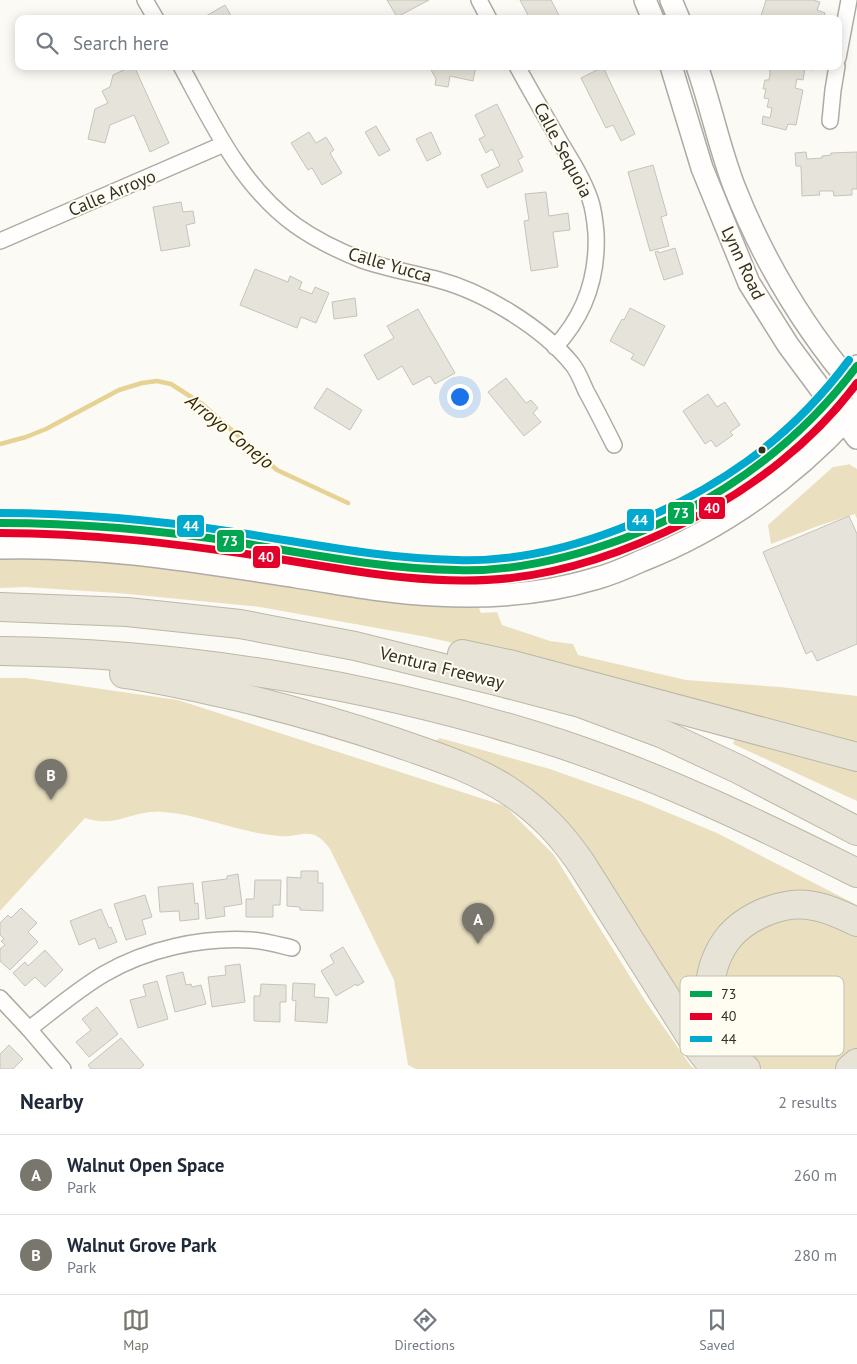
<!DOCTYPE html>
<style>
body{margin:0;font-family:"PT Sans",sans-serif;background:#f6f6f7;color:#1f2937}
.you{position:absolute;left:459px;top:396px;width:18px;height:18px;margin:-12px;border:4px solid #fff;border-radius:50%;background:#1a73e8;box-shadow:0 0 0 8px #1a73e833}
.badge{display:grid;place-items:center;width:32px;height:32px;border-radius:50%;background:#79766d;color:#fff;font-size:16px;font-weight:700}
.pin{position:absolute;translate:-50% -41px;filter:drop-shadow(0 1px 2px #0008)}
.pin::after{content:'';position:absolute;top:26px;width:18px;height:15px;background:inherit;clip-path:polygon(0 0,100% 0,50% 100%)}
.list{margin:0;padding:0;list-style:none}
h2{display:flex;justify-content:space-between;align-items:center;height:65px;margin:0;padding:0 20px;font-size:21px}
h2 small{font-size:16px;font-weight:400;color:#747a83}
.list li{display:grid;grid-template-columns:32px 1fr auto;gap:15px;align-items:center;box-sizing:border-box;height:80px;padding:0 20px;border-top:1px solid #e0e1e3}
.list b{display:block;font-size:19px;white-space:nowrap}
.list p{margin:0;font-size:16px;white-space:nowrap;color:#747a83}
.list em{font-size:16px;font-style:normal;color:#747a83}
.icon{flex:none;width:28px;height:28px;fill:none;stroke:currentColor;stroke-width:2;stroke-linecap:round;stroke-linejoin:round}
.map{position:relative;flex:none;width:857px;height:1069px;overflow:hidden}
.search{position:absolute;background:#fff;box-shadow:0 2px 12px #0003;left:15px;right:15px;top:15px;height:55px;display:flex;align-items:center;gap:12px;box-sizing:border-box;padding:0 18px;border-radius:10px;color:#747a83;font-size:19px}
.sheet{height:225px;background:#fff}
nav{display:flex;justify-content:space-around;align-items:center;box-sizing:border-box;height:70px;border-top:1px solid #e0e1e3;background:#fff;font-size:14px;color:#747a83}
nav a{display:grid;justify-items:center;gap:2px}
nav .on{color:#79766d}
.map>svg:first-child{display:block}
.green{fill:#eae0c0}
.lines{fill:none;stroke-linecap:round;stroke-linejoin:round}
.stream{stroke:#e6d293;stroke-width:4.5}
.building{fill:#e6e3da;stroke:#c6c3bc}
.minor-casing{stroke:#aeaba4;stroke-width:18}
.secondary-casing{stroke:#aeaba4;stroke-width:24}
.motorway-casing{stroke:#bcb7a8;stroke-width:30}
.minor{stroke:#fffefd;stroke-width:15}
.secondary{stroke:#fffefd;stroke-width:21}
.motorway{stroke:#e7e3d7;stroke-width:28}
.bus-1-casing{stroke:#fffcf1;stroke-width:11}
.bus-2-casing{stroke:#fffcf1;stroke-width:11}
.bus-3-casing{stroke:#fffcf1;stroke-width:11}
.bus-1{stroke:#00a651;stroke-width:8}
.bus-2{stroke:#e4002b;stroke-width:8}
.bus-3{stroke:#00a9ce;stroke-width:8}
.bus-dot{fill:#322f25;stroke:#fffcf1;stroke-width:2}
.labels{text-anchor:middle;stroke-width:4;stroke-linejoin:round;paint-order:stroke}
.street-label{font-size:18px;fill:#322f25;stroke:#fffcf1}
.water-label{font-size:19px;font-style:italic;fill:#342901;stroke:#fffcf1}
.key{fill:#fffcf1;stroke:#c2beb4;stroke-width:1}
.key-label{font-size:14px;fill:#322f25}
.line-badge{stroke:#fffcf1;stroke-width:2}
.badge-label{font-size:14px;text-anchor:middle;font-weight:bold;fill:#fff}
</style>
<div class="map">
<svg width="857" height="1069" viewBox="0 0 857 1069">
<rect width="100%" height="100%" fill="#fcfaf4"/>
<g class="green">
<path d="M849,464L857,469V519L855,514L818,526L771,544L768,525L833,467L846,465Z"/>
<path d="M0,556L126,562L402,604L479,608L481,613L497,612L502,625L550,641L573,644L578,655L686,680L780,687L857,696V749L532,661L427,637L260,607L117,593L25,587L0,588Z"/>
<path d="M0,678H26L178,700L505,806L554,855L646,1002L691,1066L695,1069H416L408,1065L394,980L330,849C311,824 304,838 279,836C240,833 203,815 163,812C132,809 117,829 85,818L0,911Z"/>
<path d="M737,734L857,767V801L733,744Z"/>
<path d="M440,738L550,769L640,801L717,833L857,905V919L802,902L713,958L727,1069L606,887L433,742Z"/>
<path d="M798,919L815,921L857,936V1050L835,1069H762L747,1060L732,1044L718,999L725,967L739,945L763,927L781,921Z"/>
</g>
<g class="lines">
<path class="stream" d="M0,444L26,437L46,429L119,390L142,383L157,381L171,384L202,404L277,470L348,503"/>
</g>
<g class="building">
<path d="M387,0H429L397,17Z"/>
<path d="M520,0H551L561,19H530Z"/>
<path d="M766,0H813L820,2L817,10L825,13L823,19H780L775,17L774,19H760Z"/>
<path d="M225,5L233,19H208L206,16Z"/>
<path d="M132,66H134L169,143L150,152L134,115L110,125L105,143L88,139L95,109L108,103L102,91L110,87L113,75Z"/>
<path d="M429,66H476L473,81L450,76L448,87L435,85L436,79Z"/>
<path d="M767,66H814L813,70L805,68L803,80L797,79L795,88L803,90L796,125L788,124L786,130L762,124L763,116L770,118L772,108L767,107L769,99L764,98L766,89H763L765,80H769L770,74V70L767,69Z"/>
<path d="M603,67L635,134L621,141L613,125L606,128L581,78Z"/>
<path d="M497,104L523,157L518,160L523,171L487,188L481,175L500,166L492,149L486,153L479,139L485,136L475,115Z"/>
<path d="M376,126L390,150L379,156L365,132Z"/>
<path d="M309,132L316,143L326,137L334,150L330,153L342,173L322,185L312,168L308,170L291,143Z"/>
<path d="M431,132L441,154L427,161L416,139Z"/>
<path d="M806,152L807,159L822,158V156L831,155V153L857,152V189H852V195L834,196L833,191H819L820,195L802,196L801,166H796L795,153Z"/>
<path d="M653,165L667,215L661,217L669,246L650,251L628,172Z"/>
<path d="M546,192L549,216L568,213L570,230L553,232L558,267L531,271L524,221L529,220L525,194Z"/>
<path d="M181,202L183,212L193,211L195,223L186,225L190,246L161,251L153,207Z"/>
<path d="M675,248L683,274L664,280L655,252L658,251L659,253Z"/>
<path d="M255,269L288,282L290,276L302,282L299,289L312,294L315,287L329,293L316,323L301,317L297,328L240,305Z"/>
<path d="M355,298L357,316L334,319L332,302Z"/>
<path d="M630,308L665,326L644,366L631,359L634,354L610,341L622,319L624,320Z"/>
<path d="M418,309L455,373L435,384L430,376L413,385L402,366L378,380L364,355L394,338L387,326Z"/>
<path d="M506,378L526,403L531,400L538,408L533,413L541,422L524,436L488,392Z"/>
<path d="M327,388L362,410L350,430L314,408Z"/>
<path d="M708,394L717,407L725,402L740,425L730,432L733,435L716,447L711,440L705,444L683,411Z"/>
<path d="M849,516L857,534V644L817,661L812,651L806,654L763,552Z"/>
<path d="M301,871H318V883H323V911L300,910V907L287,906V877L301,878Z"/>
<path d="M238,874L242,904L224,907L225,916L206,919L202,882L227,879V876Z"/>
<path d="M255,880H281L280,905H273V917H246V899H254Z"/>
<path d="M193,883L195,904L198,903L199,919L180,921L179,911L160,912L158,887Z"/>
<path d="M145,895L152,917L142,920L146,934L126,940L114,904Z"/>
<path d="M21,908L37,923L28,932L38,942L10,970L0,961V949L5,945L1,941L4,939L0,935V923L8,915L11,918Z"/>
<path d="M101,909L109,928L111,927L117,942L99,949L95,938L79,945L70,921Z"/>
<path d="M343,947L364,982L357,986L356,984L336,996L321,971L334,963L330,955Z"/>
<path d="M45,950L63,970L45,987L35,977L25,986L13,973L25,962L28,966Z"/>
<path d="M240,964L245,1002L212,1007L208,977L226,975L225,966Z"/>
<path d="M183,972L186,985L191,984L192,987L201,985L206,1004L175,1012L166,976Z"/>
<path d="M157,981L168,1019L138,1028L130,1000L146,996L143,985Z"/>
<path d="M293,983L315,984L314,997L329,998L327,1023L295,1021L296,1001L292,1000Z"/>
<path d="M261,984L286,985V1002H280V1022L254,1021V996H260Z"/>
<path d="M97,1007L118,1034L89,1057L76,1042L91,1030L82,1019Z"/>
<path d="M121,1038L144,1065L139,1069H91L88,1065Z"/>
<path d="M9,1045L23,1059L13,1069H0V1054Z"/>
</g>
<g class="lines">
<g class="minor-casing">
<g id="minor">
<path d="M145,0L156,19"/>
<path d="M479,0L489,19"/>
<path d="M838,58L849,0"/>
<path d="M181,66C212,123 241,186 295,225C316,240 339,251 362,260C387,269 414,273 439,280C484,292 543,328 572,364C578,371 582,382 586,391C596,409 605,427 614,445"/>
<path d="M517,66C531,92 546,117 560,142C571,160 583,179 590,199C594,210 595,222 596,233C598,277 585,315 555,347"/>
<path d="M830,121L833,90L837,66"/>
<path d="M0,241L224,144"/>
<path d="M0,998L29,1029L63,1069"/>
<path d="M29,1029C54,1010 77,990 104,974C147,949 201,937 251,940C265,941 279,945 292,948"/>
</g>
</g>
<g class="secondary-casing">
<g id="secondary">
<path d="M645,0L653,19"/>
<path d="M671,0L679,19"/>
<path d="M671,66L702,168L749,283L788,345L857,438"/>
<path d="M697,66C711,106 719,147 734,186C763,260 804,328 855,388"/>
<path d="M0,523C104,520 207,538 310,554C375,563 442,576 509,568C565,562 621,541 672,518C741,487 815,428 857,366"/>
<path d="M0,548C100,545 199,562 297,577C343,584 388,593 434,595C486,598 544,594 594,579C610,575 626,568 641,561C725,528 797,475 857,408"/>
</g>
</g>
<g class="motorway-casing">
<g id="motorway">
<path d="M0,607L127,612L240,624L355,646L500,682L580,703L663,734L738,769L857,831"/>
<path d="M0,651C188,653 382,686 561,744C663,778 761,825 857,873"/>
<path d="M462,654L513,665L857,757"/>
<path d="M124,674C161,679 198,688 235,696C289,709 342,724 395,742C435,756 477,769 512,793C541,813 561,834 581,863L696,1045L715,1069"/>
<path d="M746,1069C738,1062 728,1054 722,1045C702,1012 706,965 730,936C745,919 769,908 791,905C814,902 836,912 857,922"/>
<path d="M850,1069L857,1063"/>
</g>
</g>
<use href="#minor" class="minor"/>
<use href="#secondary" class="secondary"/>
<use href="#motorway" class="motorway"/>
<g class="bus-1-casing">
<path id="bus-1" d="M0,523C79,523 158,530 236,542C309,554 383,569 457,570C515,572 571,558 625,538C718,502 797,446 857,366"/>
</g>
<g class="bus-2-casing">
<path id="bus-2" d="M0,533C90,533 178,544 267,557C347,570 430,587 511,578C572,571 632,549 686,522C752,489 813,442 857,383"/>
</g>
<g class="bus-3-casing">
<path id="bus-3" d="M0,513C79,513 156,520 234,532C308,543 382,559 457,560C513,562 567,549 619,529C713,493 789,441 849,360"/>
</g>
<use href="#bus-1" class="bus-1"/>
<use href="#bus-2" class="bus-2"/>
<use href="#bus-3" class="bus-3"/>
</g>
<circle class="bus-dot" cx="762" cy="450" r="4.5"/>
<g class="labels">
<g class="street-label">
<text transform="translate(563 150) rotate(62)" y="6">Calle Sequoia</text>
<text transform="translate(112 193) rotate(-23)" y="6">Calle Arroyo</text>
<text transform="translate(743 263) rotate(65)" y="6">Lynn Road</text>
<text transform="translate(390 265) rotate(16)" y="6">Calle Yucca</text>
<text transform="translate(442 668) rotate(14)" y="6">Ventura Freeway</text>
</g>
<g class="water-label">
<text transform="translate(230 431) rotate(39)" y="7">Arroyo Conejo</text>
</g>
</g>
<rect x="680" y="976" width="164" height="80" rx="8" class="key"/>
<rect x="690" y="991" width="22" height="6" fill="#00a651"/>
<rect x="690" y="1013" width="22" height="7" fill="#e4002b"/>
<rect x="690" y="1036" width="22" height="6" fill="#00a9ce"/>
<g class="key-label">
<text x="721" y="999">73</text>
<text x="721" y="1021">40</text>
<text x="721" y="1044">44</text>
</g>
<g class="line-badge">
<rect x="698" y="496" width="28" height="24" rx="5" fill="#e4002b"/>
<rect x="667" y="501" width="28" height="24" rx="5" fill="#00a651"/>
<rect x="626" y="508" width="29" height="24" rx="5" fill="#00a9ce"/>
<rect x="176" y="514" width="29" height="24" rx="5" fill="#00a9ce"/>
<rect x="216" y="529" width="29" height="24" rx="5" fill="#00a651"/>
<rect x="252" y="545" width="29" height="24" rx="5" fill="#e4002b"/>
</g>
<g class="badge-label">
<text x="712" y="513">40</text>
<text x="681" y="518">73</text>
<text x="640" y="525">44</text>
<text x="191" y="531">44</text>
<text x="230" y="546">73</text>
<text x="266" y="562">40</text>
</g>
</svg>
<div class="you"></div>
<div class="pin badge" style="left:478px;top:944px">A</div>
<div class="pin badge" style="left:51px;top:800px">B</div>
<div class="search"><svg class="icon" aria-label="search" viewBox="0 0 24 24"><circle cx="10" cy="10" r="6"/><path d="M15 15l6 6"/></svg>Search here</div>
</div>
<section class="sheet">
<h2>Nearby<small>2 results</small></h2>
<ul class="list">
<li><span class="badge">A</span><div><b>Walnut Open Space</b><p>Park</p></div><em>260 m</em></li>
<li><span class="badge">B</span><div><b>Walnut Grove Park</b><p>Park</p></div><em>280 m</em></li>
</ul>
</section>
<nav>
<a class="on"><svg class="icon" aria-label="map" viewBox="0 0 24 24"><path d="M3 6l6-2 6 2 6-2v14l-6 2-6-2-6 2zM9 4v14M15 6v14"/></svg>Map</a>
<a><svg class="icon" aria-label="directions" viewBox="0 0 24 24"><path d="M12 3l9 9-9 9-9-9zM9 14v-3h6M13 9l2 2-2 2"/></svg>Directions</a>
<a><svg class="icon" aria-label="saved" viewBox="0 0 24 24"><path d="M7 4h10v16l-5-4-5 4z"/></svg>Saved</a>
</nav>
